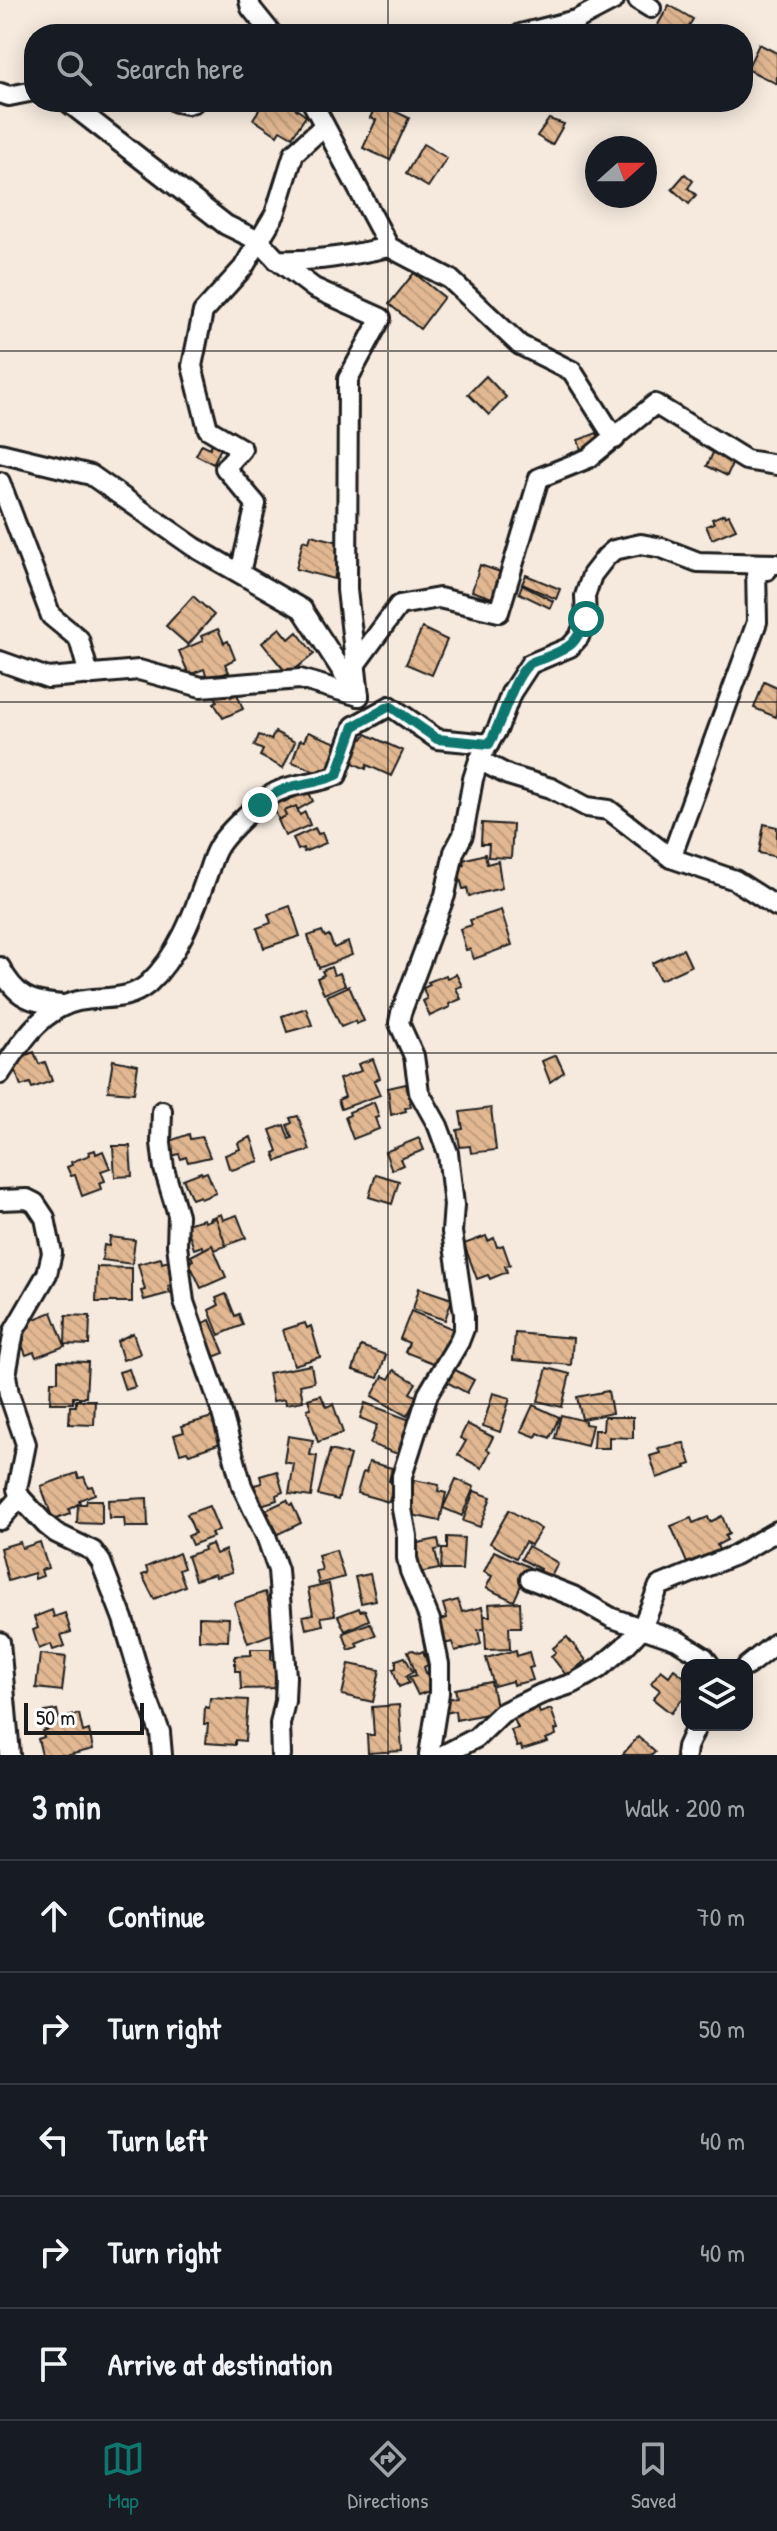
<!DOCTYPE html>
<meta charset="utf-8">
<style>
body{margin:0;font-family:"Patrick Hand",sans-serif;background:#20242c;color:#f1f3f6}
.controls{position:absolute;right:24px;bottom:24px;display:grid;overflow:hidden;border-radius:16px;box-shadow:0 4px 20px #0003}
.controls button{width:72px;height:72px;display:grid;place-items:center;padding:0;border:0;border-bottom:2px solid #363941;background:#171b24;color:#f1f3f6;font:40px sans-serif}
.compass{position:absolute;left:585px;top:136px;width:72px;height:72px;border-radius:50%;background:#171b24;box-shadow:0 4px 20px #0003;rotate:69deg}
.scale{position:absolute;left:24px;bottom:20px;width:120px;box-sizing:border-box;padding-left:8px;border:4px solid #1c1c1c;border-top:0;font-size:22px;line-height:28px;white-space:nowrap;color:#1c1c1c;-webkit-text-stroke:6px #fff;paint-order:stroke}
.stop{position:absolute;width:24px;height:24px;margin:-18px;border:6px solid #0f766e;border-radius:50%;background:#fff}
.stop.end{background:#0f766e;border-color:#fff;box-shadow:0 2px 8px #0008}
.list{margin:0;padding:0;list-style:none}
h2{display:flex;justify-content:space-between;align-items:center;height:104px;margin:0;padding:0 32px;font-size:34px}
h2 small{font-size:26px;font-weight:400;color:#9ea1a6}
.list li{display:grid;grid-template-columns:52px 1fr auto;gap:24px;align-items:center;box-sizing:border-box;height:112px;padding:0 32px;border-top:2px solid #363941}
.list b{display:block;font-size:30px;white-space:nowrap}
.list em{font-size:26px;font-style:normal;color:#9ea1a6}
.icon{flex:none;width:44px;height:44px;fill:none;stroke:currentColor;stroke-width:2;stroke-linecap:round;stroke-linejoin:round}
.map{position:relative;flex:none;width:777px;height:1755px;overflow:hidden}
.search{position:absolute;background:#171b24;box-shadow:0 4px 20px #0003;left:24px;right:24px;top:24px;height:88px;display:flex;align-items:center;gap:20px;box-sizing:border-box;padding:0 28px;border-radius:32px;color:#9ea1a6;font-size:30px}
.sheet{height:664px;background:#171b24}
nav{display:flex;justify-content:space-around;align-items:center;box-sizing:border-box;height:112px;border-top:2px solid #363941;background:#171b24;font-size:22px;color:#9ea1a6}
nav a{display:grid;justify-items:center;gap:4px}
nav .on{color:#0f766e}
.map>svg:first-child{display:block}
.building{fill:url(#building-back-hatch);stroke:#1c1c1c;stroke-width:2}
.lines{fill:none;stroke-linecap:round;stroke-linejoin:round}
.street-casing{stroke:#1c1c1c;stroke-width:24}
.street{stroke:#fff;stroke-width:18}
.route{stroke:#0f766e;stroke-width:10}
.grid{fill:none;stroke:#1c1c1c;stroke-width:2;stroke-opacity:0.55}
</style>
<div class="map">
<svg width="777" height="1755" viewBox="0 0 777 1755">
<defs>
<pattern id="building-back-hatch" width="6" height="6" patternUnits="userSpaceOnUse" patternTransform="scale(2)"><rect width="6" height="6" fill="#e2b892"/><path d="M-1 5l2 2M0 0l6 6M5-1l2 2" fill="none" stroke="#c19e7d"/></pattern>
</defs>
<rect width="100%" height="100%" fill="#f6eade"/>
<filter id="ink" filterUnits="userSpaceOnUse"><feTurbulence type="fractalNoise" baseFrequency=".0125" numOctaves="2"/><feDisplacementMap in="SourceGraphic" scale="16" xChannelSelector="R" yChannelSelector="G"/><feConvolveMatrix kernelMatrix="1 2 1 2 8 2 1 2 1" color-interpolation-filters="sRGB"/></filter>
<g filter="url(#ink)">
<g class="building">
<path d="M669,5L693,19L684,34H666L656,28Z"/>
<path d="M759,44L777,53V84L747,69Z"/>
<path d="M264,102H286L306,116L292,137L280,130L277,135L253,119Z"/>
<path d="M377,103L409,118L390,160L363,148L376,120L370,118Z"/>
<path d="M549,119L564,124L552,145L537,136Z"/>
<path d="M423,144L447,158L428,187L406,174Z"/>
<path d="M685,174L693,181L688,188L696,195L689,204L672,189Z"/>
<path d="M414,273L444,297L420,329L389,304Z"/>
<path d="M486,376L506,397L489,415L468,394Z"/>
<path d="M597,433L602,446L582,453L578,440Z"/>
<path d="M214,439L223,444L213,464L196,455L202,444L210,448Z"/>
<path d="M716,446L736,455L727,476L707,466Z"/>
<path d="M724,514L725,517L729,515L736,529L712,539L706,526L714,523L712,519Z"/>
<path d="M311,535L343,543L334,579L296,569L303,540L309,542Z"/>
<path d="M480,565L506,574L498,600L472,591Z"/>
<path d="M526,575L560,589L556,599L522,584Z"/>
<path d="M522,585L553,601L550,608L519,593Z"/>
<path d="M193,596L214,615L188,645L166,626Z"/>
<path d="M280,628L289,639L297,632L314,654L288,675L262,643Z"/>
<path d="M422,628L447,640L432,675L406,664Z"/>
<path d="M218,629L224,643L228,641L235,659L225,664L229,672L208,680L204,669L189,675L179,651L203,641L201,636Z"/>
<path d="M764,682L777,688L776,717L754,708Z"/>
<path d="M228,690L231,697L237,694L243,709L223,718L214,703L217,701L215,695Z"/>
<path d="M275,732L295,742L283,768L260,756L263,750L254,746L259,735L271,740Z"/>
<path d="M308,732L337,743L326,775L292,762L300,740L304,741Z"/>
<path d="M366,734L403,751L391,776L367,765L366,769L347,760L358,736L363,739Z"/>
<path d="M308,791L313,801L279,820L271,803L282,798L284,802Z"/>
<path d="M296,806L300,815L305,812L310,825L285,836L278,820L286,816L284,811Z"/>
<path d="M482,823L513,825L511,858L488,857L489,844H481Z"/>
<path d="M764,824L777,827V857L759,853Z"/>
<path d="M315,828L318,834L322,833L326,843L304,852L303,848L298,850L293,838Z"/>
<path d="M485,854L487,864L498,861L502,888L469,896L467,888L463,889L457,867L464,865L463,860Z"/>
<path d="M290,906L300,936L264,948L257,928L271,923L268,914Z"/>
<path d="M501,910L512,945L474,959L470,949L466,950L460,929L472,925L470,920Z"/>
<path d="M322,931L325,937L329,935L334,948L348,942L352,955L319,968L308,936Z"/>
<path d="M683,949L691,966L660,980L652,963Z"/>
<path d="M331,967L334,975L340,973L345,985L324,994L317,978L324,975L322,971Z"/>
<path d="M456,974L462,986L456,988L461,999L449,1004L450,1007L430,1016L423,1001L427,999L423,988L430,985L428,982L446,975L447,978Z"/>
<path d="M349,986L364,1021L356,1024L355,1021L341,1027L327,996Z"/>
<path d="M306,1008L312,1025L287,1032L282,1016Z"/>
<path d="M34,1052L39,1064L45,1062L52,1081L32,1088L30,1083L21,1086L14,1067L20,1064L18,1058Z"/>
<path d="M556,1055L564,1072L550,1082L542,1061Z"/>
<path d="M373,1059L380,1078L374,1081L380,1095L341,1109L338,1100L345,1097L339,1079L361,1071L358,1064Z"/>
<path d="M113,1060L138,1065L134,1093L108,1091Z"/>
<path d="M406,1084L411,1107L405,1108L406,1111L391,1115L388,1088Z"/>
<path d="M374,1102L379,1117L375,1118L379,1129L353,1139L345,1117L350,1115L349,1112Z"/>
<path d="M491,1108L496,1150L471,1153L470,1146L460,1147L457,1130L463,1129L460,1112Z"/>
<path d="M298,1116L310,1150L277,1161L274,1153L278,1151L270,1130L284,1125L289,1139L292,1138L287,1125L292,1123L290,1118Z"/>
<path d="M189,1134L190,1139L202,1137L210,1157L188,1162L186,1157L181,1159L179,1154L172,1156L167,1142Z"/>
<path d="M251,1137L259,1161L232,1170L229,1168L225,1155L240,1149L238,1143Z"/>
<path d="M419,1138L424,1150L400,1159L403,1165L392,1170L385,1152Z"/>
<path d="M113,1146H130L132,1176L115,1177Z"/>
<path d="M95,1150L96,1154L103,1151L110,1168L101,1171L105,1181L99,1183L101,1189L82,1196L75,1175L71,1176L67,1167L72,1165L71,1162L90,1155L89,1152Z"/>
<path d="M201,1172L202,1174L207,1172L216,1193L201,1199L200,1196L192,1199L183,1179Z"/>
<path d="M376,1174L399,1181L392,1204L369,1197Z"/>
<path d="M221,1214L223,1220L237,1215L246,1238L221,1247L210,1218Z"/>
<path d="M216,1218L226,1246L206,1253L202,1246L194,1249L186,1224L204,1219L205,1222Z"/>
<path d="M486,1236L488,1241L494,1238L497,1247L503,1245L510,1265L505,1266L507,1272L490,1279L488,1275L477,1279L464,1244Z"/>
<path d="M110,1237L135,1240L132,1264L102,1260L104,1245L109,1246Z"/>
<path d="M212,1245L226,1277L201,1288L189,1262L193,1260L191,1256Z"/>
<path d="M161,1258L162,1263L169,1261L176,1284L168,1286L170,1293L144,1300L141,1291L145,1290L138,1264Z"/>
<path d="M97,1267L132,1268V1302H96Z"/>
<path d="M419,1288L452,1299L445,1320L413,1309Z"/>
<path d="M226,1294L235,1316L239,1314L243,1325L219,1335L209,1310L219,1305L216,1298Z"/>
<path d="M411,1311L453,1329L438,1365L405,1352L409,1343L400,1339Z"/>
<path d="M52,1312L65,1346L36,1357L34,1352L26,1355L21,1342L24,1340L19,1328L30,1324L29,1321Z"/>
<path d="M66,1315L90,1316L89,1345L65,1344Z"/>
<path d="M210,1320L224,1353L208,1359L195,1326Z"/>
<path d="M305,1323L307,1328L311,1326L320,1357L294,1365L283,1330Z"/>
<path d="M133,1333L140,1354L123,1360L117,1341Z"/>
<path d="M515,1333L573,1338L571,1365L513,1360Z"/>
<path d="M361,1346L386,1355L378,1378L353,1370Z"/>
<path d="M58,1361L88,1362L86,1397H73V1403H50L51,1381H58Z"/>
<path d="M311,1365L314,1382L300,1385L303,1401L286,1404L285,1399L273,1401L268,1373Z"/>
<path d="M448,1366L474,1380L467,1393L441,1379Z"/>
<path d="M547,1368L570,1374L562,1407L538,1401Z"/>
<path d="M129,1369L135,1387L125,1390L119,1372Z"/>
<path d="M394,1370L416,1383L410,1393L417,1397L407,1416L372,1396L383,1376L389,1379Z"/>
<path d="M608,1391L612,1413L582,1419L577,1397Z"/>
<path d="M493,1393L510,1398L500,1432L483,1426Z"/>
<path d="M321,1395L326,1407L333,1404L343,1433L318,1442L307,1409L311,1408L308,1399Z"/>
<path d="M76,1400H95L94,1425L69,1424L70,1406H76Z"/>
<path d="M365,1403L410,1420L398,1454L370,1444L377,1425L360,1418Z"/>
<path d="M533,1405L559,1417L550,1438L538,1433L536,1437L521,1431Z"/>
<path d="M561,1415L585,1421V1424L592,1425L587,1446L555,1438Z"/>
<path d="M212,1417L214,1425L218,1426L221,1443L189,1454L187,1451L180,1453L174,1435L184,1432L182,1426Z"/>
<path d="M604,1417H633V1438L609,1437V1448H593L594,1430H603Z"/>
<path d="M467,1424L493,1437L487,1449L490,1451L482,1468L458,1455L466,1441L460,1438Z"/>
<path d="M288,1436L313,1440L310,1455L317,1456L311,1497L289,1494L294,1464L284,1462Z"/>
<path d="M684,1443L691,1464L685,1466L686,1468L657,1478L650,1456L660,1453L658,1448Z"/>
<path d="M330,1450L350,1455L338,1500L318,1495Z"/>
<path d="M369,1462L392,1468L389,1481L394,1483L389,1502L357,1493L363,1472L366,1473Z"/>
<path d="M277,1471L283,1492L276,1495L277,1500L261,1505L254,1485L262,1483L260,1476Z"/>
<path d="M77,1473L79,1478L84,1477L88,1487L92,1486L95,1494L79,1500L80,1503L69,1509L70,1514L53,1520L41,1486Z"/>
<path d="M456,1479L474,1487L462,1516L443,1508Z"/>
<path d="M414,1480L439,1485L438,1491L446,1493L440,1521L407,1514Z"/>
<path d="M474,1491L491,1497L480,1527L463,1521Z"/>
<path d="M147,1498L148,1527H125L124,1518H109L108,1500Z"/>
<path d="M87,1500H102V1524L77,1523L78,1504H86Z"/>
<path d="M287,1500L290,1505L292,1504L301,1523L278,1534L273,1524L267,1527L263,1517L269,1514L266,1510Z"/>
<path d="M209,1506L219,1530L211,1533L213,1537L192,1545L188,1536L195,1533L187,1514Z"/>
<path d="M509,1510L541,1529L531,1545L525,1542L516,1558L490,1543Z"/>
<path d="M722,1516L729,1534L725,1536L727,1540L717,1545L719,1550L687,1563L671,1526L691,1518L693,1523L708,1517L710,1522Z"/>
<path d="M447,1537L464,1538L462,1570H441L442,1549H447Z"/>
<path d="M438,1539L440,1549L435,1550L439,1569L418,1573L413,1544Z"/>
<path d="M20,1542L22,1548L40,1542L48,1568L41,1570L43,1576L35,1579L34,1573L8,1581L0,1548Z"/>
<path d="M212,1544L216,1554L225,1550L232,1572L216,1577L215,1574L195,1580L187,1556L204,1550L203,1547Z"/>
<path d="M528,1546L558,1563L550,1579L538,1573L540,1569L521,1559Z"/>
<path d="M336,1550L344,1577L319,1584L316,1571L322,1570L318,1555Z"/>
<path d="M494,1551L529,1567L514,1601L486,1588L492,1576L484,1572Z"/>
<path d="M179,1553L184,1568L179,1570L185,1586L154,1599L142,1575L148,1573L146,1567Z"/>
<path d="M370,1574L376,1600L361,1603L355,1577Z"/>
<path d="M329,1584L335,1615L321,1617L323,1625L306,1629L303,1616L313,1614L308,1589Z"/>
<path d="M265,1592L278,1632L248,1643L234,1603Z"/>
<path d="M458,1600L462,1612L482,1607L487,1628L478,1630L481,1644L455,1651L452,1642L444,1644L438,1621L447,1618L443,1604Z"/>
<path d="M520,1602L521,1627H509L510,1649L486,1650L484,1616H490L489,1604Z"/>
<path d="M359,1608L360,1611L365,1610L369,1620L345,1631L338,1616Z"/>
<path d="M52,1610L54,1617L65,1613L71,1632L61,1635L65,1646L53,1650L51,1644L39,1649L33,1630L38,1628L34,1617Z"/>
<path d="M199,1617L229,1618L228,1641L199,1640Z"/>
<path d="M370,1623L376,1635L356,1643L358,1647L349,1650L343,1633Z"/>
<path d="M567,1637L586,1660L567,1676L551,1656L556,1652L553,1648Z"/>
<path d="M251,1649H271V1660H278V1688L241,1689L240,1671H235V1656L251,1655Z"/>
<path d="M413,1650L419,1653L423,1651L428,1665L424,1667L432,1690L418,1695L409,1677L416,1675L408,1651Z"/>
<path d="M516,1650L517,1656L529,1652L533,1667L529,1668L533,1680L513,1685L512,1681L494,1686L486,1658Z"/>
<path d="M40,1654L66,1657L62,1691L36,1688Z"/>
<path d="M405,1657L413,1672L406,1676L409,1683L399,1687L393,1669L396,1668V1660Z"/>
<path d="M349,1664L380,1670L373,1702L342,1695Z"/>
<path d="M674,1669L687,1679V1693L671,1713L653,1699L660,1690L651,1683L661,1670L669,1676Z"/>
<path d="M491,1682L497,1712L456,1720L455,1711L445,1713L442,1700L457,1697L455,1689Z"/>
<path d="M210,1698L248,1700L245,1741L235,1740V1745L206,1743L208,1724H204L205,1707L209,1708Z"/>
<path d="M399,1705L402,1751L368,1753L367,1735H374L372,1707Z"/>
<path d="M538,1708L540,1713L551,1709L558,1729L555,1730L556,1735L546,1739L548,1742L522,1750L521,1746L517,1747L511,1730L518,1728L514,1719Z"/>
<path d="M57,1710L59,1719L79,1714L83,1732L89,1730L93,1749L69,1755H42L38,1739L44,1737L42,1731L49,1729L45,1712Z"/>
<path d="M638,1737L655,1752L652,1755H622Z"/>
</g>
<g class="lines">
<g class="street-casing">
<g id="street">
<path d="M249,0L251,8L272,34"/>
<path d="M638,0L651,8"/>
<path d="M521,34L576,20L614,0"/>
<path d="M0,93L9,96L34,91"/>
<path d="M68,102L226,225L259,241L277,260C316,262 352,255 389,247"/>
<path d="M176,102L187,104L194,102"/>
<path d="M312,102L389,247L450,279L520,345L572,371L615,439"/>
<path d="M277,260L314,288L381,318L348,379L347,590L359,696"/>
<path d="M0,453L91,475L194,547L302,609L357,694"/>
<path d="M0,482L51,616L79,639L89,675"/>
<path d="M240,573L256,504L225,468L242,449L208,429L192,366L203,312L243,268L275,214L294,153L324,126"/>
<path d="M0,661L48,678L139,670L201,687L300,679L359,696"/>
<path d="M355,665L399,605L439,598L499,612L539,478L589,458L655,404L746,460L777,465"/>
<path d="M479,760L508,775L551,788L587,807L609,810L671,858L735,880L777,907"/>
<path d="M671,858L757,622L756,564L767,570"/>
<path d="M0,967C16,998 31,1003 65,1005"/>
<path d="M0,1074C20,1044 41,1009 78,1001C103,996 127,1002 148,984C178,956 193,915 206,878C210,868 212,858 217,849C224,835 255,806 268,797C290,782 314,785 337,775L354,726L390,706L437,739L489,744"/>
<path d="M162,1111L161,1143L164,1169L178,1215L177,1245L184,1302L220,1406L242,1486L266,1536L278,1570L286,1677L285,1701L280,1724L281,1755"/>
<path d="M0,1200L27,1199L35,1203L45,1218L52,1253L47,1274L14,1331L6,1375L9,1394L26,1444L17,1489L20,1497L46,1525L56,1533L93,1551L101,1562L123,1619L145,1693L160,1732L162,1755"/>
<path d="M0,1520L20,1497"/>
<path d="M530,1579L573,1596L612,1618L677,1640L704,1657L710,1665"/>
<path d="M0,1642L10,1755"/>
<path d="M747,1666L777,1642"/>
<path d="M429,1755L439,1693V1664L430,1620L410,1571L407,1558V1536L402,1509V1476L428,1394L459,1342L464,1329V1314L452,1232L454,1205L448,1153L438,1126L419,1092L414,1056L399,1023L401,1013L445,895L454,852L463,835L473,779L479,760L498,728L511,693L530,664L570,647L579,637L586,619L585,596L592,575L606,557L614,550L641,544L662,548L698,562L777,564"/>
<path d="M443,1755L476,1738L502,1713L541,1694L574,1683L598,1669L625,1646L642,1628L659,1586L735,1555L777,1531"/>
<path d="M686,1755L687,1747L697,1725"/>
</g>
</g>
<use href="#street" class="street"/>
</g>
</g>
<g class="lines" filter="url(#ink)">
<path class="route" d="M260,805C286,780 308,788 337,775L354,726L390,706L437,739L489,744C502,723 512,679 529,664C533,661 542,659 547,657C571,647 576,644 586,619"/>
</g>
<path class="grid" d="M388,0V34M388,102V1755M0,351H777M0,702H777M0,1053H777M0,1404H777"/>
</svg>
<div class="controls">
<button><svg class="icon" aria-label="layers" viewBox="0 0 24 24"><path d="M12 4l9 5-9 5-9-5zM3 14l9 5 9-5"/></svg></button>
</div>
<svg class="compass" viewBox="-18 -18 36 36"><path d="M0-13l5 13h-10z" fill="#e53935"/><path d="M0 13l5-13h-10z" fill="#9ea1a6"/></svg>
<div class="scale">50 m</div>
<div class="stop" style="left:586px;top:619px"></div>
<div class="stop end" style="left:260px;top:805px"></div>
<div class="search"><svg class="icon" aria-label="search" viewBox="0 0 24 24"><circle cx="10" cy="10" r="6"/><path d="M15 15l6 6"/></svg>Search here</div>
</div>
<section class="sheet">
<h2>3 min<small>Walk · 200 m</small></h2>
<ul class="list">
<li><svg class="icon" aria-label="ahead" viewBox="0 0 24 24"><path d="M12 20V5M6 11l6-6 6 6"/></svg><div><b>Continue</b></div><em>70 m</em></li>
<li><svg class="icon" aria-label="right" viewBox="0 0 24 24"><path d="M7 20v-9h11M14 6l5 5-5 5"/></svg><div><b>Turn right</b></div><em>50 m</em></li>
<li><svg class="icon" aria-label="left" viewBox="0 0 24 24"><path d="M17 20v-9H6M10 6l-5 5 5 5"/></svg><div><b>Turn left</b></div><em>40 m</em></li>
<li><svg class="icon" aria-label="right" viewBox="0 0 24 24"><path d="M7 20v-9h11M14 6l5 5-5 5"/></svg><div><b>Turn right</b></div><em>40 m</em></li>
<li><svg class="icon" aria-label="arrive" viewBox="0 0 24 24"><path d="M6 21V4h12l-3 4 3 4H6"/></svg><div><b>Arrive at destination</b></div></li>
</ul>
</section>
<nav>
<a class="on"><svg class="icon" aria-label="map" viewBox="0 0 24 24"><path d="M3 6l6-2 6 2 6-2v14l-6 2-6-2-6 2zM9 4v14M15 6v14"/></svg>Map</a>
<a><svg class="icon" aria-label="directions" viewBox="0 0 24 24"><path d="M12 3l9 9-9 9-9-9zM9 14v-3h6M13 9l2 2-2 2"/></svg>Directions</a>
<a><svg class="icon" aria-label="saved" viewBox="0 0 24 24"><path d="M7 4h10v16l-5-4-5 4z"/></svg>Saved</a>
</nav>
